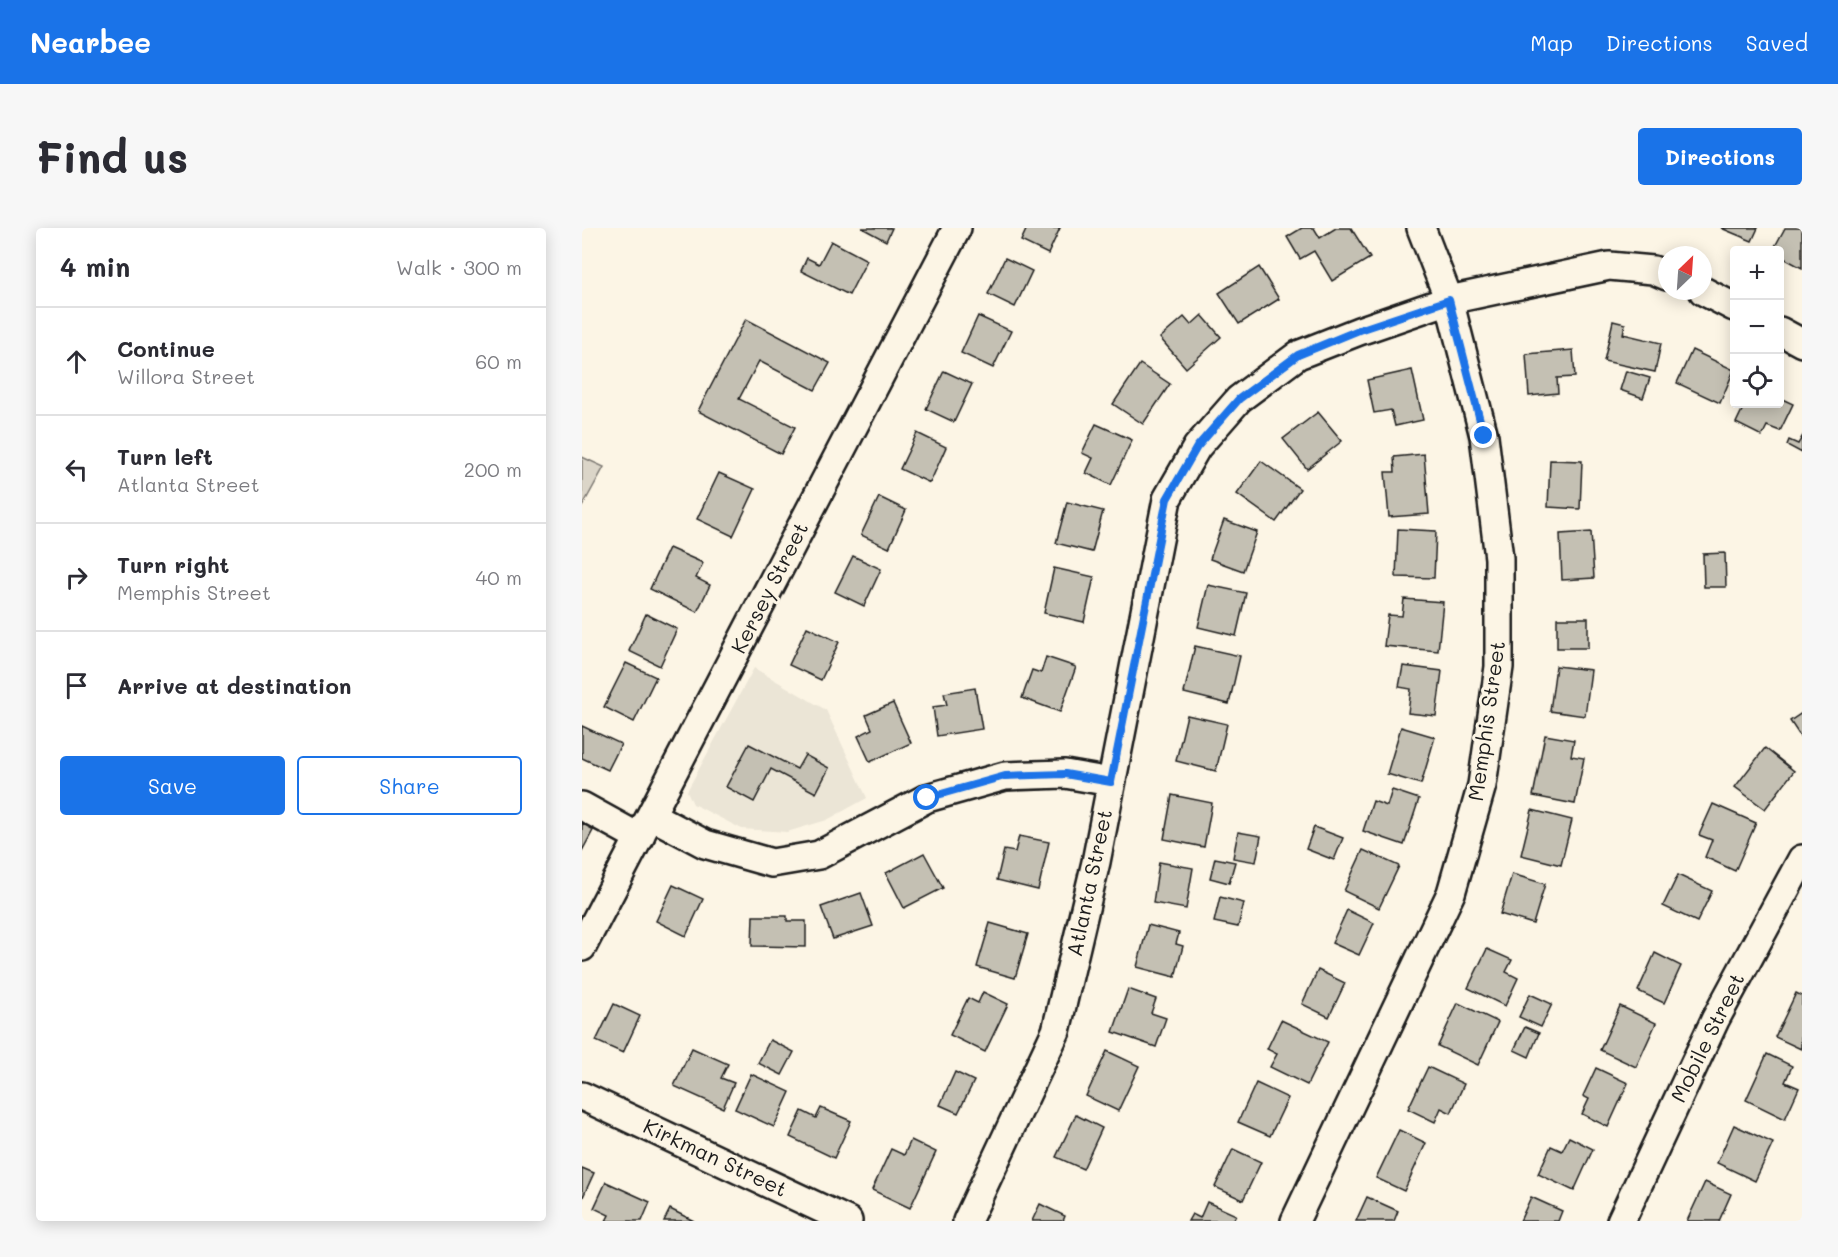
<!DOCTYPE html>
<meta charset="utf-8">
<style>
body{margin:0;font-family:Mali,sans-serif;background:#f7f7f7;color:#2b2b33}
.controls{position:absolute;right:18px;top:18px;display:grid;overflow:hidden;border-radius:6px;box-shadow:0 3px 15px #0003}
.controls button{width:54px;height:54px;display:grid;place-items:center;padding:0;border:0;border-bottom:2px solid #e1e1e2;background:#fff;color:#2b2b33;font:30px sans-serif}
.compass{position:absolute;left:1076px;top:18px;width:54px;height:54px;border-radius:50%;background:#fff;box-shadow:0 3px 15px #0003;rotate:25deg}
.stop{position:absolute;width:18px;height:18px;margin:-14px;border:4px solid #1a73e8;border-radius:50%;background:#fff}
.stop.end{background:#1a73e8;border-color:#fff;box-shadow:0 2px 6px #0008}
.list{margin:0;padding:0;list-style:none}
h2{display:flex;justify-content:space-between;align-items:center;height:78px;margin:0;padding:0 24px;font-size:26px}
h2 small{font-size:20px;font-weight:400;color:#7c7c81}
.list li{display:grid;grid-template-columns:39px 1fr auto;gap:18px;align-items:center;box-sizing:border-box;height:108px;padding:0 24px;border-top:2px solid #e1e1e2}
.list b{display:block;font-size:22px;white-space:nowrap}
.list p{margin:0;font-size:20px;white-space:nowrap;color:#7c7c81}
.list em{font-size:20px;font-style:normal;color:#7c7c81}
.actions{display:flex;gap:12px;padding:18px 24px}
.actions a{flex:1;padding:14px 0;border:2px solid #1a73e8;border-radius:6px;text-align:center;font-size:21px;color:#1a73e8}
.actions .main{background:#1a73e8;color:#fff}
.icon{flex:none;width:33px;height:33px;fill:none;stroke:currentColor;stroke-width:2;stroke-linecap:round;stroke-linejoin:round}
.map{position:relative;flex:none;width:1220px;height:993px;overflow:hidden;border-radius:6px}
header{display:flex;align-items:center;gap:36px;box-sizing:border-box;height:84px;padding:0 30px;background:#1a73e8;color:#fff}
header strong{font-size:28px}
nav{display:flex;gap:33px;margin-inline-start:auto;font-size:21px}
.intro{display:flex;align-items:center;justify-content:space-between;box-sizing:border-box;height:144px;padding:0 36px}
h1{margin:0;font-size:42px}
.button{padding:15px 27px;border-radius:6px;background:#1a73e8;color:#fff;font-size:21px;font-weight:700}
main{display:flex;gap:36px;padding:0 36px}
aside{flex:1;background:#fff;border-radius:6px;box-shadow:0 3px 15px #0003}
.map>svg:first-child{display:block}
.built{fill:#ebe5d6}
.green{fill:#dbd5c8;stroke:#7c7872;stroke-width:1.5}
.building{fill:#c4c0b3;stroke:#1c1c1c;stroke-width:1.5}
.lines{fill:none;stroke-linecap:round;stroke-linejoin:round}
.minor-casing{stroke:#1c1c1c;stroke-width:32}
.minor{stroke:#fcf5e5;stroke-width:27}
.route{stroke:#1a73e8;stroke-width:8}
.labels{text-anchor:middle;stroke-width:6;stroke-linejoin:round;paint-order:stroke}
.street-label{font-size:21px;fill:#1c1c1c;stroke:#fcf5e5}
</style>
<header>
<strong>Nearbee</strong>
<nav><a>Map</a><a>Directions</a><a>Saved</a></nav>
</header>
<div class="intro"><h1>Find us</h1><a class="button">Directions</a></div>
<main>
<aside>
<h2>4 min<small>Walk · 300 m</small></h2>
<ul class="list">
<li><svg class="icon" aria-label="ahead" viewBox="0 0 24 24"><path d="M12 20V5M6 11l6-6 6 6"/></svg><div><b>Continue</b><p>Willora Street</p></div><em>60 m</em></li>
<li><svg class="icon" aria-label="left" viewBox="0 0 24 24"><path d="M17 20v-9H6M10 6l-5 5 5 5"/></svg><div><b>Turn left</b><p>Atlanta Street</p></div><em>200 m</em></li>
<li><svg class="icon" aria-label="right" viewBox="0 0 24 24"><path d="M7 20v-9h11M14 6l5 5-5 5"/></svg><div><b>Turn right</b><p>Memphis Street</p></div><em>40 m</em></li>
<li><svg class="icon" aria-label="arrive" viewBox="0 0 24 24"><path d="M6 21V4h12l-3 4 3 4H6"/></svg><div><b>Arrive at destination</b></div></li>
</ul>
<div class="actions"><a class="main">Save</a><a>Share</a></div>
</aside>
<div class="map">
<svg width="1220" height="993" viewBox="0 0 1220 993">
<rect width="100%" height="100%" fill="#fcf5e5"/>
<filter id="ink" filterUnits="userSpaceOnUse"><feTurbulence type="fractalNoise" baseFrequency=".0167" numOctaves="2"/><feDisplacementMap in="SourceGraphic" scale="12" xChannelSelector="R" yChannelSelector="G"/><feConvolveMatrix kernelMatrix="1 2 1 2 8 2 1 2 1" color-interpolation-filters="sRGB"/></filter>
<g filter="url(#ink)">
<path class="built" d="M172,440L244,482L285,570L245,592L205,604L160,601L111,576L105,563Z"/>
<path class="green" d="M0,229L22,239L0,279Z"/>
<g class="building">
<path d="M280,0H310L304,13Z"/>
<path d="M445,0H478L466,26L439,13Z"/>
<path d="M720,0H732L738,10L754,0H769L788,30L750,53L732,23L718,31L705,9Z"/>
<path d="M1139,0H1176L1170,13Z"/>
<path d="M1203,0H1220V40L1198,28V22H1191Z"/>
<path d="M249,13L285,32L267,67L219,43L225,30L237,36Z"/>
<path d="M423,30L450,43L433,79L406,66Z"/>
<path d="M677,39L697,71L657,96L637,65Z"/>
<path d="M620,87L639,109L604,140L578,110L602,89L609,97Z"/>
<path d="M396,88L429,103L411,140L379,125Z"/>
<path d="M164,91L248,135L233,162L177,133L157,171L213,199L199,226L116,183Z"/>
<path d="M1031,93L1043,96L1041,106L1079,115L1073,144L1022,133Z"/>
<path d="M991,122L993,149L975,150L976,165L947,168L944,126Z"/>
<path d="M1110,122L1152,142L1138,175L1095,155Z"/>
<path d="M558,136L588,156L561,196L531,176Z"/>
<path d="M830,142L841,192L813,198L809,182L792,185L785,152Z"/>
<path d="M362,143L390,156L372,194L344,181Z"/>
<path d="M1044,143L1068,150L1061,170L1038,162Z"/>
<path d="M1198,170L1211,176L1198,203L1185,198L1180,208L1154,195L1163,176H1198Z"/>
<path d="M736,184L760,213L725,241L701,211Z"/>
<path d="M514,196L550,212L529,257L504,245L511,230L500,225Z"/>
<path d="M335,205L364,219L348,255L318,241Z"/>
<path d="M1220,209V225L1205,217L1207,212L1216,216Z"/>
<path d="M842,226L847,286L807,289L803,244H813L812,229Z"/>
<path d="M968,232L1000,233L998,281L966,279Z"/>
<path d="M679,233L718,261L694,294L655,266Z"/>
<path d="M137,245L173,261L151,308L115,291Z"/>
<path d="M297,269L324,282L307,320L279,307Z"/>
<path d="M485,274L521,283L510,324L474,315Z"/>
<path d="M642,292L675,304L661,343L628,331Z"/>
<path d="M816,301L854,303L852,350L814,349Z"/>
<path d="M1009,304L1012,350L980,352L978,306Z"/>
<path d="M87,320L121,335L114,350L128,357L115,384L68,361Z"/>
<path d="M1143,325L1144,359H1122L1121,326Z"/>
<path d="M271,328L299,341L282,378L253,364Z"/>
<path d="M472,340L512,349L502,394L462,385Z"/>
<path d="M626,357L664,365L654,408L616,399Z"/>
<path d="M822,371L861,374L856,423L802,418L806,387L820,388Z"/>
<path d="M64,386L95,401L78,438L47,423Z"/>
<rect x="975" y="390" width="31" height="30"/>
<path d="M225,399L257,414L239,452L207,437Z"/>
<path d="M613,418L658,428L647,476L602,465Z"/>
<path d="M464,429L494,439L478,484L440,470L450,442L459,445Z"/>
<path d="M44,435L74,449L52,494L22,479Z"/>
<path d="M821,438L860,443L854,488L826,485L829,461L817,459Z"/>
<path d="M974,438L1009,442L1003,488L968,483Z"/>
<path d="M393,460L400,501L355,508L351,479L365,477L362,465Z"/>
<path d="M311,475L329,515L288,534L276,508L290,501L284,487Z"/>
<path d="M1220,485V511L1208,493Z"/>
<path d="M605,487L645,496L634,543L594,533Z"/>
<path d="M0,498L39,516L26,542L0,530Z"/>
<path d="M819,499L853,509L839,556L805,546Z"/>
<path d="M963,507L992,512L989,528L1002,530L993,576L951,568Z"/>
<path d="M167,516L215,541L223,527L247,540L234,565L189,541L172,574L144,559Z"/>
<path d="M1183,520L1212,543L1183,581L1153,559Z"/>
<path d="M810,562L837,571L822,617L781,603L791,573L805,578Z"/>
<path d="M590,567L630,575L622,619L582,611Z"/>
<path d="M1131,576L1174,595L1153,643L1123,629L1130,612L1117,607Z"/>
<path d="M950,582L990,592L979,637L939,627Z"/>
<path d="M0,587L15,595L0,623Z"/>
<path d="M732,599L761,610L752,632L724,621Z"/>
<path d="M656,604L679,608L674,634L651,630Z"/>
<path d="M437,608L467,614L456,662L415,652L422,622L433,624Z"/>
<path d="M781,622L817,638L797,680L762,663Z"/>
<path d="M342,625L361,660L322,680L304,645Z"/>
<path d="M633,630L653,634L647,655L628,650Z"/>
<path d="M577,634L611,640L604,681L571,675Z"/>
<path d="M930,646L963,656L951,696L918,686Z"/>
<path d="M1096,647L1130,663L1115,694L1081,678Z"/>
<path d="M91,657L121,671L104,708L74,693Z"/>
<path d="M279,665L291,698L251,711L239,679Z"/>
<path d="M638,669L662,675L656,699L632,694Z"/>
<path d="M765,682L792,695L777,727L750,715Z"/>
<path d="M171,688H205V693H224V719L170,718Z"/>
<path d="M408,695L446,706L433,750L395,739Z"/>
<path d="M566,697L597,705L594,716L601,718L593,749L555,739Z"/>
<path d="M905,721L930,732L924,744L936,750L923,778L886,760Z"/>
<path d="M1073,725L1099,738L1082,775L1056,763Z"/>
<path d="M736,742L763,755L747,789L720,776Z"/>
<path d="M546,761L574,771L569,785L584,790L574,819L531,804Z"/>
<path d="M401,764L426,776L403,824L368,807L386,770L396,775Z"/>
<path d="M1214,765L1220,768L1219,821L1193,809Z"/>
<path d="M948,766L970,776L959,799L937,789Z"/>
<path d="M876,775L916,794L896,837L856,818Z"/>
<path d="M32,776L58,788L41,825L14,813Z"/>
<path d="M1038,778L1074,795L1054,839L1018,822Z"/>
<path d="M699,792L746,814L725,857L688,839L695,826L685,821Z"/>
<path d="M943,799L957,805L947,829L932,822Z"/>
<path d="M188,812L212,824L200,847L176,835Z"/>
<path d="M110,820L146,836L139,850L152,855L141,880L92,858Z"/>
<path d="M525,823L557,838L536,883L504,868Z"/>
<path d="M1185,826L1210,838L1203,854L1217,860L1203,891L1164,872Z"/>
<path d="M846,839L882,856L869,885L859,880L853,894L826,881Z"/>
<path d="M1014,840L1046,855L1026,899L1000,886L1007,871L1001,868Z"/>
<path d="M373,844L392,853L376,885L358,877Z"/>
<path d="M169,846L208,864L192,899L153,881Z"/>
<path d="M674,855L706,870L688,908L656,894Z"/>
<path d="M239,880L269,893L252,930L208,909L220,883L234,890Z"/>
<path d="M494,887L520,900L501,941L474,929Z"/>
<path d="M1152,897L1191,915L1173,953L1135,935Z"/>
<path d="M817,902L844,915L822,963L794,950Z"/>
<path d="M987,909L1011,921L992,963L956,946L969,918L980,923Z"/>
<path d="M329,912L354,924L328,980L290,962L309,921L322,927Z"/>
<path d="M651,921L679,934L661,972L633,959Z"/>
<path d="M0,940L12,945L0,971Z"/>
<path d="M24,954L68,974L60,993H24L27,987L12,980Z"/>
<path d="M1123,954L1149,966L1137,993H1105Z"/>
<path d="M785,969L816,983L812,993H774Z"/>
<path d="M949,969L980,983L976,993H938Z"/>
<path d="M625,974L654,987L651,993H606L610,986L618,990Z"/>
<path d="M458,976L483,988L481,993H450Z"/>
<path d="M88,981L112,993H82Z"/>
</g>
<g class="lines">
<g class="minor-casing">
<g id="minor">
<path d="M1121,63L1152,79"/>
<path d="M1198,103L1220,115"/>
<path d="M0,578L58,610"/>
<path d="M70,588L123,616L190,635L237,627L345,570L423,548L483,546L529,554"/>
<path d="M0,719L375,0"/>
<path d="M0,868L266,993"/>
<path d="M385,993L474,803L514,634L585,271L615,219L657,171L716,127L777,103L867,72L1027,38L1071,42L1085,48"/>
<path d="M713,993L869,665L900,557L917,439V330L902,208L867,72L839,0"/>
<path d="M1039,993L1133,792L1220,631"/>
</g>
</g>
<use href="#minor" class="minor"/>
</g>
</g>
<g class="lines" filter="url(#ink)">
<path class="route" d="M345,570L423,548L483,546L529,554L585,271L615,219L657,171L716,127L777,102L867,72L902,208"/>
</g>
<g class="labels">
<g class="street-label">
<text transform="translate(188 360) rotate(-63)" y="7">Kersey Street</text>
<text transform="translate(905 493) rotate(-82)" y="7">Memphis Street</text>
<text transform="translate(508 655) rotate(-78)" y="7">Atlanta Street</text>
<text transform="translate(1126 810) rotate(-64)" y="7">Mobile Street</text>
<text transform="translate(133 930) rotate(25)" y="7">Kirkman Street</text>
</g>
</g>
</svg>
<div class="controls">
<button>+</button>
<button>−</button>
<button><svg class="icon" aria-label="locate" viewBox="0 0 24 24"><circle cx="12" cy="12" r="6"/><path d="M12 2v4M12 18v4M2 12h4M18 12h4"/></svg></button>
</div>
<svg class="compass" viewBox="-18 -18 36 36"><path d="M0-13l5 13h-10z" fill="#e53935"/><path d="M0 13l5-13h-10z" fill="#7c7c81"/></svg>
<div class="stop" style="left:345px;top:570px"></div>
<div class="stop end" style="left:902px;top:208px"></div>
</div>
</main>
